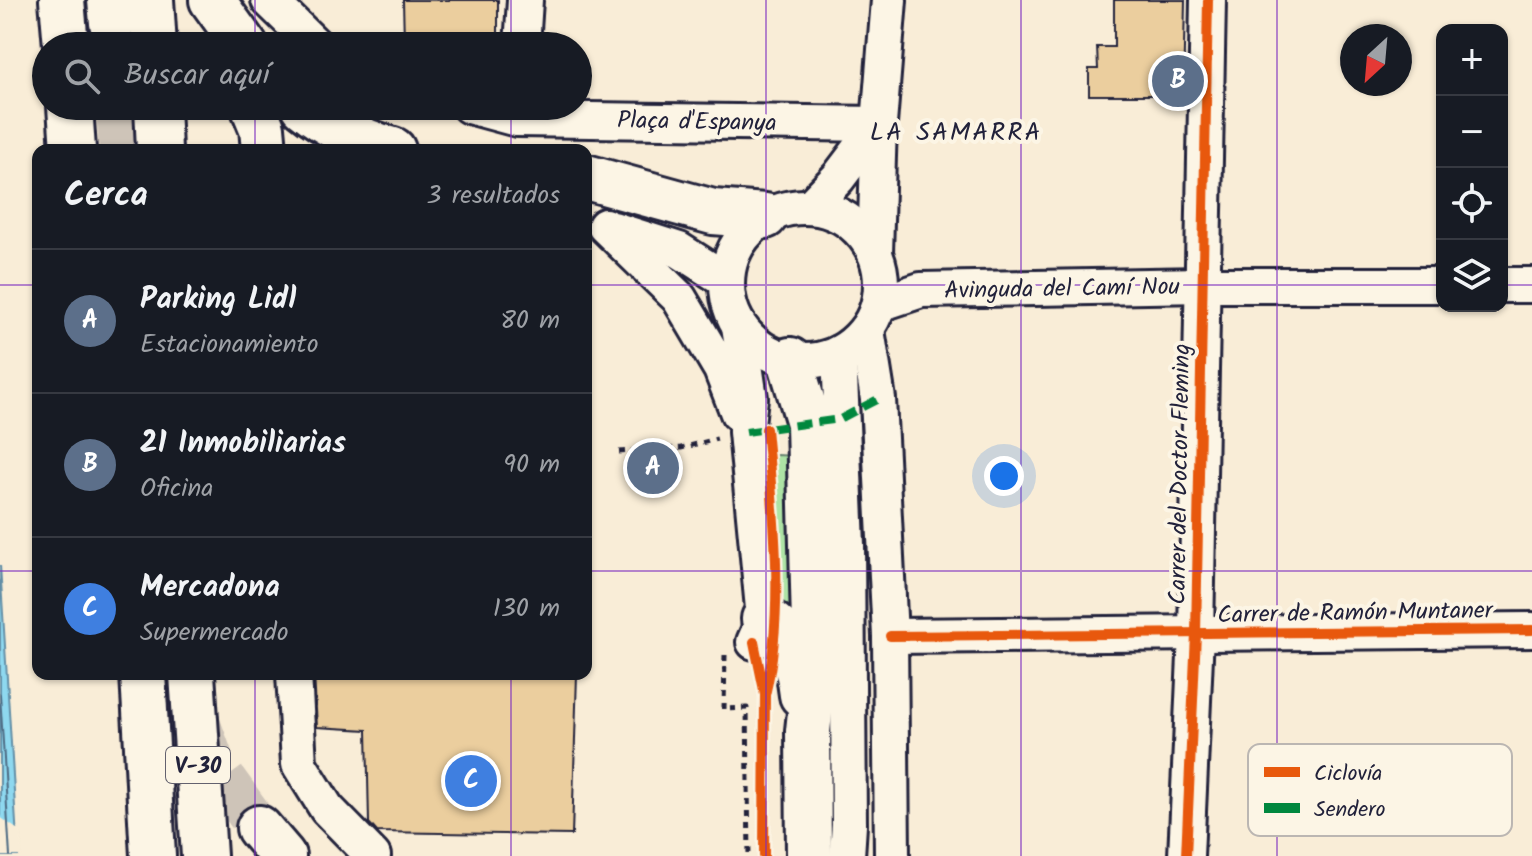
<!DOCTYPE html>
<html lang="es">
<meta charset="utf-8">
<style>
body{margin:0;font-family:Kalam,sans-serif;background:#20242c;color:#f1f3f6}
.controls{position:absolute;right:24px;top:24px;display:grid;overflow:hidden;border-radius:16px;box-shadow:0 2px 6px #0004}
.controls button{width:72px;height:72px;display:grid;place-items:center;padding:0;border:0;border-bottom:2px solid #363941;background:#171b24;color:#f1f3f6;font:40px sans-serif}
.compass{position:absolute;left:1340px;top:24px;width:72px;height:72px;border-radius:50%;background:#171b24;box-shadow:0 2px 6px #0004;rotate:206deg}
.you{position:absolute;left:1004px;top:476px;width:28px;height:28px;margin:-20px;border:6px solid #fff;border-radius:50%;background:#1a73e8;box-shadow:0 0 0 12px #1a73e833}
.badge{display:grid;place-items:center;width:52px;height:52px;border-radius:50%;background:#9495a2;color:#fff;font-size:26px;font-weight:700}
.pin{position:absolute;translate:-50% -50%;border:4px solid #fff;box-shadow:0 2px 8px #0006}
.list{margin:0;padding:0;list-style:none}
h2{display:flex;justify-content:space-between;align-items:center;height:104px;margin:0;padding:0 32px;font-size:34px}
h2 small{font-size:26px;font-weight:400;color:#9ea1a6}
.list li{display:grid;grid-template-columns:52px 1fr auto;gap:24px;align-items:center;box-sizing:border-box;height:144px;padding:0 32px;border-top:2px solid #363941}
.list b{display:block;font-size:30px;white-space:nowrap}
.list p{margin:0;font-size:26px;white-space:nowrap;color:#9ea1a6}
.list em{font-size:26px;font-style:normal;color:#9ea1a6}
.icon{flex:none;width:44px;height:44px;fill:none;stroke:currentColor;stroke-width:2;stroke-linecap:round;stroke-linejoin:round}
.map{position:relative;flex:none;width:1532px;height:856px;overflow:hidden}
.search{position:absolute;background:#171b24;box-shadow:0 2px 6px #0004;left:32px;top:32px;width:560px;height:88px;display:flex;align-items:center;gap:20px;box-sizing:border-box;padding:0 28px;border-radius:44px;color:#9ea1a6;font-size:30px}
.panel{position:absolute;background:#171b24;box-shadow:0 2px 6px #0004;left:32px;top:144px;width:560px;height:536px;border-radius:16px}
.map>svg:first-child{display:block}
.green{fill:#ade3a5;stroke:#688270;stroke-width:2}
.water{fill:#8ed8ef;stroke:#638fa7;stroke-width:2}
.pier{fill:#f9edd7}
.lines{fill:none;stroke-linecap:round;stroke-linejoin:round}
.shore{stroke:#4d6b83;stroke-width:2}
.building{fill:#ebce9e;stroke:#22223b;stroke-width:2}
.highway-tunnel{stroke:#cec4b8;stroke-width:44;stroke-dasharray:44 22;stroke-linecap:butt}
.minor-casing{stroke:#22223b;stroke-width:40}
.highway-casing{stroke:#22223b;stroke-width:50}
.path{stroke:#22223b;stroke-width:5;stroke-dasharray:6 6;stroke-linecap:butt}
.minor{stroke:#fcf5e5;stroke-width:34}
.highway{stroke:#fcf5e5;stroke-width:44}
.quiet{stroke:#00873e;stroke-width:8;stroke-dasharray:16 8;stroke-linecap:butt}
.cycleway-casing{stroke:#fcf5e5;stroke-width:15}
.cycleway{stroke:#e8590c;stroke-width:10}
.grid{fill:none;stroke:#7b2cbf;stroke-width:2;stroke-opacity:0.55}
.labels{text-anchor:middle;stroke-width:8;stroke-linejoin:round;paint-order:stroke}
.shield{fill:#fcf5e5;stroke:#63616e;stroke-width:2}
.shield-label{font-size:22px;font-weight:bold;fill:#22223b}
.street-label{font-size:24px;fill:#22223b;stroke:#fcf5e5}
.neighbourhood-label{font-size:26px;letter-spacing:2px;fill:#22223b;stroke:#fcf5e5}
.key{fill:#fcf5e5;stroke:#bbb6b2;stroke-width:2}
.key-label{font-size:22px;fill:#22223b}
</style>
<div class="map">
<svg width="1532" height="856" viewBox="0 0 1532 856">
<rect width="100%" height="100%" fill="#f9edd7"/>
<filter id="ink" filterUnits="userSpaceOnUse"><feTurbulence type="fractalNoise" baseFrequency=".0125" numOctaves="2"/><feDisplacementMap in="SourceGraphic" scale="16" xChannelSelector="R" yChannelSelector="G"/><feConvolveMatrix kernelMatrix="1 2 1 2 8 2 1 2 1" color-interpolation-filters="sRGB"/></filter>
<g filter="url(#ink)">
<path class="green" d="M775,455L798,456L802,642L780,605Z"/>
<path class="water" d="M0,565L18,856H0Z"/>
<path class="pier" d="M0,817L21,832L22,856H0Z"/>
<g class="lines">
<path class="shore" d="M0,694L10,856"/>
</g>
<g class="building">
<path d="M403,0H498V46H431L404,41Z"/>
<path d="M1114,0H1185L1183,95H1089V69H1098L1097,47H1114Z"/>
<path d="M314,674H577L572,835L377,832L369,823L367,730L317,727Z"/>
</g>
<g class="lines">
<g class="highway-tunnel">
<path d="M118,106L121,150"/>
<path d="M197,720L214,766L259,828"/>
</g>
<g class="minor-casing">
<g id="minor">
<path d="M269,0L316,46"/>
<path d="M522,46L525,0"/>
<path d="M469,106L517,119L879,124"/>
<path d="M811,206L838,178L879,124"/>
<circle cx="804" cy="284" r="77"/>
<path d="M605,226L679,298L721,369L738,413"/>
<path d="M613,229L679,250L726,280"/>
<path d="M875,253L879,124L889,0"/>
<path d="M1502,285H1532"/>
<path d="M879,304L921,290L1204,285H1442"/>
<path d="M739,326L750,398L746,432L764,619L754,642"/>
<path d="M867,330L878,399L890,636L892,856"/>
<path d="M839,353L847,545L849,825L847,856"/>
<path d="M890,636L1532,630"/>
<path d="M294,674L299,764L327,809L373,856"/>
<path d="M1186,856L1196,634L1208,0"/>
</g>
</g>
<g class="highway-casing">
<g id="highway">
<path d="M62,0L66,46"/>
<path d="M110,0L112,23"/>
<path d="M151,0L154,46"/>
<path d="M212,0L245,46"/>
<path d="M70,106L73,150"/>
<path d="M157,106L159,150"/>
<path d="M253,106L262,128L264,150"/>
<path d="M304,106C330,127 361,141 393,150"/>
<path d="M586,177L713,212L765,216"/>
<path d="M790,360L809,423L815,666L808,731L809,856"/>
<path d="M764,619C791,631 799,669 802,695"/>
<path d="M143,674L153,856"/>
<path d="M192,674L204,856"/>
<path d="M259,828L283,856"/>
</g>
</g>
<g class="path">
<path d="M619,452L681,448L717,439"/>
<path d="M725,655L724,709L747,708L749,856"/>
</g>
<use href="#minor" class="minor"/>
<use href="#highway" class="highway"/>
<path class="quiet" d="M746,432L840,419L878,399"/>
<g class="cycleway-casing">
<g id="cycleway">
<path d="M890,636L1532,630"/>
<path d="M754,642L765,695L764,856"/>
<path d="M765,695C785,614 774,512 766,429"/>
<path d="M1186,856L1196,634L1208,0"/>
</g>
</g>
<use href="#cycleway" class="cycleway"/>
</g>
</g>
<path class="grid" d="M255,0V46M511,0V46M766,0V856M1021,0V856M1277,0V856M255,106V150M511,106V150M0,285H38M586,285H1442M1502,285H1532M0,571H38M586,571H1532M255,674V856M511,674V856"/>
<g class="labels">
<rect class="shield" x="166" y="747" width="64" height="36" rx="6"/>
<g class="shield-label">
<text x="198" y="773">V-30</text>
</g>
<g class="street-label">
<text transform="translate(697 121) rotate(1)" y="8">Plaça d'Espanya</text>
<text transform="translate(1062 288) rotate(-1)" y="8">Avinguda del Camí Nou</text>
<text transform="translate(1179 474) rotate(-89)" y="8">Carrer del Doctor Fleming</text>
<text transform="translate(1355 612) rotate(-1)" y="8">Carrer de Ramón Muntaner</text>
</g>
<g class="neighbourhood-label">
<text x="956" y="140">LA SAMARRA</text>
</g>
</g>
<rect x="1248" y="744" width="264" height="92" rx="12" class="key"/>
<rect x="1264" y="767" width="36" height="10" fill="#e8590c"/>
<rect x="1264" y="803" width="36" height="10" fill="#00873e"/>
<g class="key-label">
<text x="1314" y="780">Ciclovía</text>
<text x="1314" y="816">Sendero</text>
</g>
</svg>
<div class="controls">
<button>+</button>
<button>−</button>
<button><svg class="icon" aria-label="locate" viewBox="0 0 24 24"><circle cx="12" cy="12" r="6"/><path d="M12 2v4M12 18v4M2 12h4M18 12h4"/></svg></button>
<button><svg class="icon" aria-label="layers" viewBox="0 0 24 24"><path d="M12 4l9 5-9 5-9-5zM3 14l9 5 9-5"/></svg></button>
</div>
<svg class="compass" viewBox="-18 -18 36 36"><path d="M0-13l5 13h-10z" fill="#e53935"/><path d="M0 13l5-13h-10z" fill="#9ea1a6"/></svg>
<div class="you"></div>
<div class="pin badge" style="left:653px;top:468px;background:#5c6f8a">A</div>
<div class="pin badge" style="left:1178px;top:81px;background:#5c6f8a">B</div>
<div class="pin badge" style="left:471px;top:781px;background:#3f7fe0">C</div>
<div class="search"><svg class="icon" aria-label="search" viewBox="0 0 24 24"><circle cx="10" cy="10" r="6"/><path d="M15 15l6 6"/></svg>Buscar aquí</div>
<section class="panel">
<h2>Cerca<small>3 resultados</small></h2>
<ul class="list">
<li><span class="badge" style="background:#5c6f8a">A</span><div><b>Parking Lidl</b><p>Estacionamiento</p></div><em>80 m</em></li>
<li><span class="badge" style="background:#5c6f8a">B</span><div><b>21 Inmobiliarias</b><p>Oficina</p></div><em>90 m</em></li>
<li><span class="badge" style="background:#3f7fe0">C</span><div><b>Mercadona</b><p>Supermercado</p></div><em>130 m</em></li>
</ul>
</section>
</div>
